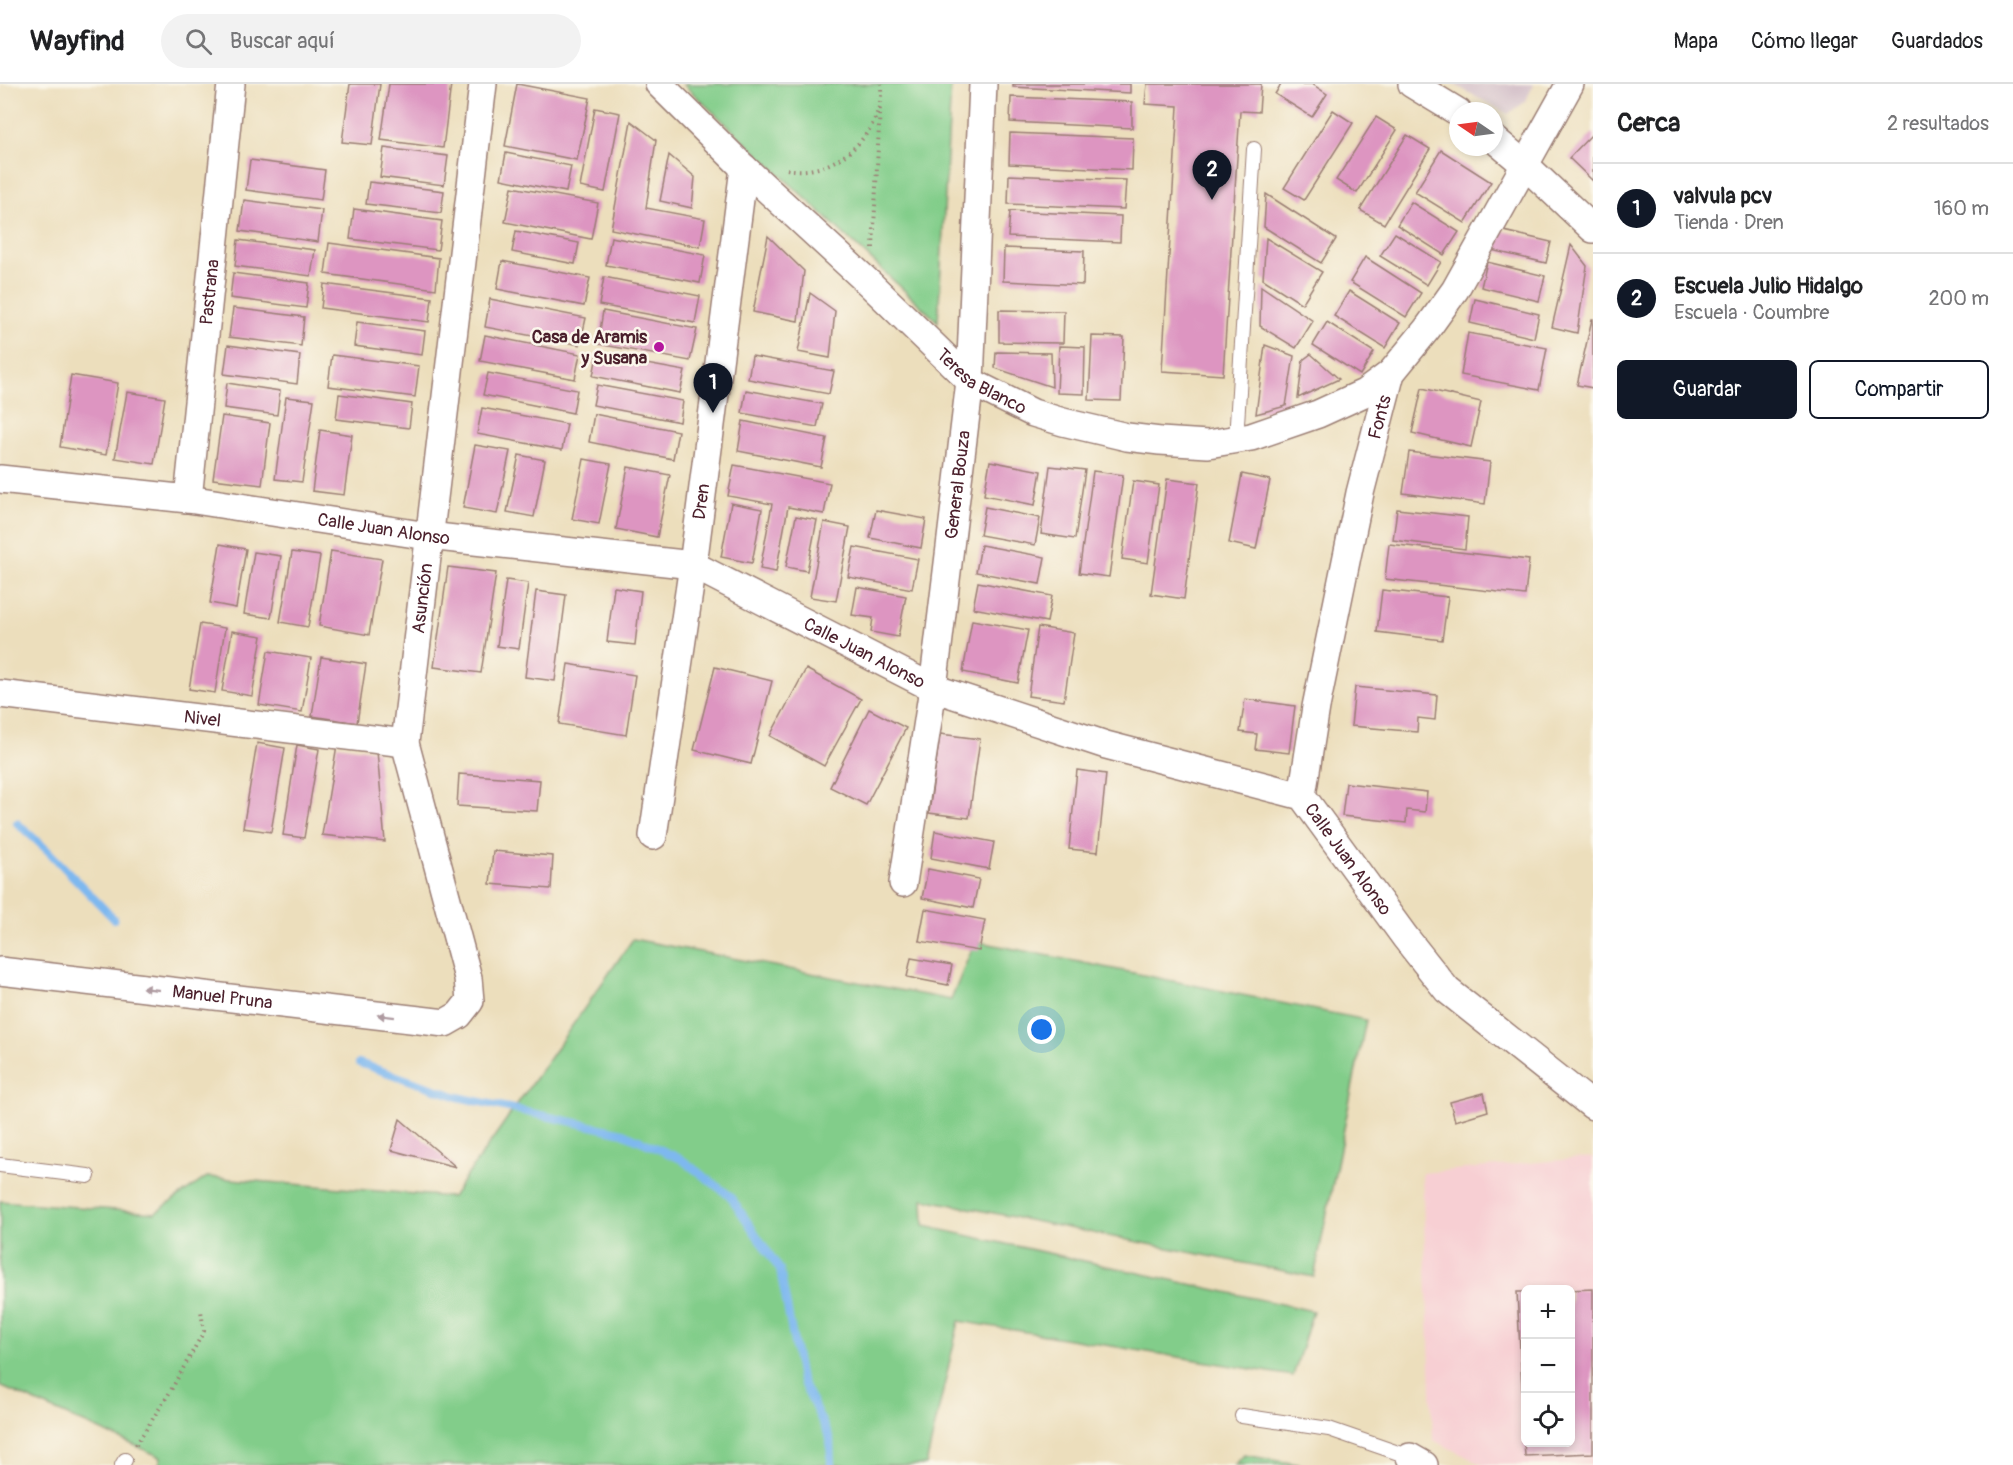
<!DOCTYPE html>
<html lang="es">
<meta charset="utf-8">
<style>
body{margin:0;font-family:Pangolin,sans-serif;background:#f2f2f2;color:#202124}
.controls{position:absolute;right:18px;bottom:18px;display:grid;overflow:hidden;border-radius:9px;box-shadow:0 3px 9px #0003}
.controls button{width:54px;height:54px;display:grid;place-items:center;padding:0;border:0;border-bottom:2px solid #e0e0e0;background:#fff;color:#202124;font:30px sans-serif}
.compass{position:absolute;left:1449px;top:18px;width:54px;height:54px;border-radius:50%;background:#fff;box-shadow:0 3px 9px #0003;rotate:283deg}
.you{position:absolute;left:1042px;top:946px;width:21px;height:21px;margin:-15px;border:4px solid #fff;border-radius:50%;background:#1a73e8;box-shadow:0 0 0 9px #1a73e833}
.badge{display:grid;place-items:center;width:39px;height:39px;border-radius:50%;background:#111827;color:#fff;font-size:20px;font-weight:700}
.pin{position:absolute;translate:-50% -50px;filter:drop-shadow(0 2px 3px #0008)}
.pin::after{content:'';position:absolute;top:32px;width:21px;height:18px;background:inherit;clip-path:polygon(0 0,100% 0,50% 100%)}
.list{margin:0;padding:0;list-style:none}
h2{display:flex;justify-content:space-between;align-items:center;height:78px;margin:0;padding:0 24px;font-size:26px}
h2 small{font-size:20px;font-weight:400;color:#757577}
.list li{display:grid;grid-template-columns:39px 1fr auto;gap:18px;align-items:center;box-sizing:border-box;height:90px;padding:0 24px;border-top:2px solid #e0e0e0}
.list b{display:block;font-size:22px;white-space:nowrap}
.list p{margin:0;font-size:20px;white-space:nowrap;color:#757577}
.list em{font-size:20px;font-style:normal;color:#757577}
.actions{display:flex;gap:12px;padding:18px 24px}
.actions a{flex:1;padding:14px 0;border:2px solid #111827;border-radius:9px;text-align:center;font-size:21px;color:#111827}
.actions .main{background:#111827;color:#fff}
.icon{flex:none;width:33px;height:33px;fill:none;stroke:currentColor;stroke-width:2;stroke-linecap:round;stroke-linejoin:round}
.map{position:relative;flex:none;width:1593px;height:1381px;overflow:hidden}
header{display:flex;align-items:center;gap:36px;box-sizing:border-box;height:84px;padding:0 30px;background:#fff;border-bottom:2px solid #e0e0e0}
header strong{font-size:28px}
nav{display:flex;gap:33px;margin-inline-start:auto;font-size:21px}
.search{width:420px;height:54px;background:#f2f2f2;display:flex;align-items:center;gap:15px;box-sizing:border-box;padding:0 21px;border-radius:33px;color:#757577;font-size:22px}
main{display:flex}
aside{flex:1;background:#fff}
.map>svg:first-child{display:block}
.built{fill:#f7cfd3;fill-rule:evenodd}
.industrial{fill:#d2bdc7}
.green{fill:#82cd8a;stroke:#66765a;stroke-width:1.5}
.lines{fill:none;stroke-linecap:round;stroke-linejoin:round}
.stream{stroke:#7eb8ef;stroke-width:8}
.building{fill:#dd95c1}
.service-casing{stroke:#9b7e74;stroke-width:16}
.minor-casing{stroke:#9b7e74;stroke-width:30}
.path{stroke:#9b7e74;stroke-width:4;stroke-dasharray:1.5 4.5;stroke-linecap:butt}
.service{stroke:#fff;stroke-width:14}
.minor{stroke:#fff;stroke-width:27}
.oneway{fill:#ae9aa0}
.poi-dot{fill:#b5179e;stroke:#fbf7ec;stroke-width:2}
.labels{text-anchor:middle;stroke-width:5;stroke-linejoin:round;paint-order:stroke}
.street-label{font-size:18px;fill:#4a1f2b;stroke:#fbf7ec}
.poi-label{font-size:18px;font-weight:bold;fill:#4a1f2b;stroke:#fbf7ec;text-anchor:end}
</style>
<header>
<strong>Wayfind</strong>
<div class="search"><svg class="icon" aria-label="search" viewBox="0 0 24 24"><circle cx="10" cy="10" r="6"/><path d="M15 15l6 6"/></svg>Buscar aquí</div>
<nav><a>Mapa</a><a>Cómo llegar</a><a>Guardados</a></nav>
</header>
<main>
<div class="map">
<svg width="1593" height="1381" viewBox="0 0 1593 1381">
<rect width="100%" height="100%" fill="#fbf7ec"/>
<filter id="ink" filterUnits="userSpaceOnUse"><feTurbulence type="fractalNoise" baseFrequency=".0167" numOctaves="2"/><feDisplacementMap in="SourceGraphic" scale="12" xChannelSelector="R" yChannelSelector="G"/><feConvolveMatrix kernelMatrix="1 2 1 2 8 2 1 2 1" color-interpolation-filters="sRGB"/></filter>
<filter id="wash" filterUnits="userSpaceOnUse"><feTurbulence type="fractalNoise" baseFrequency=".008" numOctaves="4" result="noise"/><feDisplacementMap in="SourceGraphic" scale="24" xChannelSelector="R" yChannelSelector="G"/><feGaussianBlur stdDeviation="1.35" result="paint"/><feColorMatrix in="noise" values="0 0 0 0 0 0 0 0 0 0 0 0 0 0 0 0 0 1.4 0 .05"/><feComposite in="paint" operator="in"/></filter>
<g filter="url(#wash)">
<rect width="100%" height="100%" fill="#ecdebc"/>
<path class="built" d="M1593,1073V1381H1483L1433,1356L1422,1089ZM1526,1206H1570V1358H1526Z"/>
<path class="industrial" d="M1453,0H1534L1525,18L1508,30Z"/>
<g class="green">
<path d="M683,0H951L938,238Z"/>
<path d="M633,855L951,916L975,857L1366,936L1314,1193L923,1115L924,1142L1313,1227L1293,1292L959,1237L926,1381H159L161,1373L0,1302V1117L155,1129L207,1093L452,1113Z"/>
<path d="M1244,1371L1303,1381H1235Z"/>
</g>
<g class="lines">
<g class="stream">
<path d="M17,739L47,766L114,835"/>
<path d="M359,979L458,1013L623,1049L681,1075L730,1112L780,1186L801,1295L830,1354L831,1381"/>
</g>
</g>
<g id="blocks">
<g class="building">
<path d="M350,0H380L372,61L342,58Z"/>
<path d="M389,0H451L443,64L381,56Z"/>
<path d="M517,0L590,14L577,76L505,62Z"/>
<path d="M1013,0H1130V9L1013,3Z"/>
<path d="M1147,0H1261L1259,28L1240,27L1223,291L1162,287L1178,22L1145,20Z"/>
<path d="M1281,0H1312L1327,10L1312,33L1275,10Z"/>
<path d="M1011,13L1132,18V44L1010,38Z"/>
<path d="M595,24L620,29L605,108L580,103Z"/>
<path d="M1333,26L1353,39L1304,116L1284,104Z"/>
<path d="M1376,33L1397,46L1357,109L1336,96Z"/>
<path d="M631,37L656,56L646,124L705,135L700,163L611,145Z"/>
<path d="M1010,49L1133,54L1132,86L1009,80Z"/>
<path d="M1593,49V97L1569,74Z"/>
<path d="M1407,51L1430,65L1384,140L1360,126Z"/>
<path d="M384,64L448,72L444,101L380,93Z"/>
<path d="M1441,66L1491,98L1465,139L1415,108Z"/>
<path d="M506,69L571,82L566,108L501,95Z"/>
<path d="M669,71L695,93L692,124L660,117Z"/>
<path d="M250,76L325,86L321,116L246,106Z"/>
<path d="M1009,91L1126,96L1124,125L1008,120Z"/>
<path d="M369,98L444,107L441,129L366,120Z"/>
<path d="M512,103L598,119L591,155L505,138Z"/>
<path d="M1266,110L1336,155L1321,179L1264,143Z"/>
<path d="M244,116L322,126L318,158L240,147Z"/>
<path d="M1411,118L1459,148L1444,171L1397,141Z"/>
<path d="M354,125L442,137L438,166L350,155Z"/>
<path d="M1010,127L1121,132L1120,158L1008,153Z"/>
<path d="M1495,145L1551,158L1546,179L1491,166Z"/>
<path d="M516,147L579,159L575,180L512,168Z"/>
<path d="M1395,149L1441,178L1427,201L1380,172Z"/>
<path d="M768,152L804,187L798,237L753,228Z"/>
<path d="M611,153L705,171L700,199L606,181Z"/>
<path d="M1266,154L1322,188L1302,220L1263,195Z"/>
<path d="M238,156L315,166L311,192L235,182Z"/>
<path d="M329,159L439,174L436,205L325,190Z"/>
<path d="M1571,161L1587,182L1577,249L1552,243Z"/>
<path d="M1004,164L1084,167L1083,201L1003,197Z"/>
<path d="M1365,173L1421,209L1406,233L1350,198Z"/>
<path d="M502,177L590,194L584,222L497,205Z"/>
<path d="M1487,178L1545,192L1539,217L1481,203Z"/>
<path d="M233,189L309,199L306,224L230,214Z"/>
<path d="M604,193L700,212L695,239L599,221Z"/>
<path d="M324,200L432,214L429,238L321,224Z"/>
<path d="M1261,202L1313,237L1296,264L1260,242Z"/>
<path d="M1349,207L1400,239L1385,264L1334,232Z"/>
<path d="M810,209L835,227L830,274L798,268Z"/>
<path d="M490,215L586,234L580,261L485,243Z"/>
<path d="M1475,215L1539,230L1534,254L1470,239Z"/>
<path d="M233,224L304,233L301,262L229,253Z"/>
<path d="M999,226L1064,227L1063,259L999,258Z"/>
<path d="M603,227L697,245L690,277L598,260Z"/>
<path d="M1592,235H1593V304L1577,301Z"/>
<path d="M357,238L425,247L422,271L354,262Z"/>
<path d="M1327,238L1374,268L1360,291L1313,261Z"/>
<path d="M1468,249L1547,264L1539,306L1461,291Z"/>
<path d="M485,251L580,270L575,295L480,277Z"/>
<path d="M1092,252L1124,253L1121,317L1089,316Z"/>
<path d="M228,261L300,271L297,300L224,290Z"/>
<path d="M1265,261L1294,272L1286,322L1256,330Z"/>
<path d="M1059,262L1085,263L1084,310L1057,309Z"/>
<path d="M996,268L1051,269L1052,303L995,284Z"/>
<path d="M1311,270L1339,295L1298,314L1303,276Z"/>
<path d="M332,271L419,282L415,313L328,302Z"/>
<path d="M597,271L685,287L680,309L593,292Z"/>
<path d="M752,272L834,287L829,310L748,295Z"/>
<path d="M488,289L577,306L573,329L483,311Z"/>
<path d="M71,291L118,299L106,371L60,363Z"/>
<path d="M227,299L280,307L277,331L224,324Z"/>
<path d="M597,301L683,317L680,338L593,321Z"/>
<path d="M1422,304L1481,318L1471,363L1412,349Z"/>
<path d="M746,306L822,320L817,343L742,329Z"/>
<path d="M127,308L165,314L154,380L115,374Z"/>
<path d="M339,310L412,320L409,344L336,335Z"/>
<path d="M286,313L314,316L302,398L275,395Z"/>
<path d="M482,324L567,340L562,366L477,350Z"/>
<path d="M594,330L678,347L673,375L589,358Z"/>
<path d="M222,332L270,339L262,401L213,395Z"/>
<path d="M743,337L827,354L821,383L738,367Z"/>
<path d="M320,346L352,351L344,411L312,407Z"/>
<path d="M475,361L510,367L497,430L463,424Z"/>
<path d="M1409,368L1490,378L1485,420L1403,409Z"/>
<path d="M519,371L545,376L534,433L507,428Z"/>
<path d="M584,375L611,380L599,440L572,435Z"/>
<path d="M990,377L1041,387L1035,421L984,411Z"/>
<path d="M734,381L830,399L824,430L788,423L776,488L760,485L772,420L728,412Z"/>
<path d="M1050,382L1085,386L1075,455L1041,450Z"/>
<path d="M628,383L670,391L657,453L616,445Z"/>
<path d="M1093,387L1123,391L1109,493L1079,489Z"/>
<path d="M1242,390L1270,396L1256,465L1229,459Z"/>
<path d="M1167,395L1199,399L1184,515L1151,510Z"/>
<path d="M1133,397L1159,401L1148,479L1122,475Z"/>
<path d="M731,419L762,425L752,479L721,473Z"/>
<path d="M985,423L1040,434L1035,461L980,451Z"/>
<path d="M1397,425L1468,433L1465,465L1393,456Z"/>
<path d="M876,426L926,435L921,464L870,454Z"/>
<path d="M796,432L817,436L807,487L786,483Z"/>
<path d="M824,438L850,443L836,517L810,513Z"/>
<path d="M220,460L246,465L236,524L210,519Z"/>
<path d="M1389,460L1529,476L1525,511L1385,495Z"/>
<path d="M981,461L1045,473L1040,500L976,488Z"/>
<path d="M854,463L918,475L912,505L848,493Z"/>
<path d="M331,467L382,475L369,551L319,542Z"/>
<path d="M254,468L281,472L271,534L244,530Z"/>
<path d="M292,468L320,472L308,543L280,538Z"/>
<path d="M448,483L496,489L481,589L434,583Z"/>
<path d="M506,496L528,499L519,565L497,562Z"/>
<path d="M978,498L1052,512L1047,538L973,524Z"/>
<path d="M614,503L641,507L635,561L607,558Z"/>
<path d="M857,503L906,512L898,553L871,548L873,534L852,531Z"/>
<path d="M1382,506L1448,513L1442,556L1377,548Z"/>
<path d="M536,507L566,511L555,597L525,593Z"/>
<path d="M972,536L1028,546L1018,599L963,588Z"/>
<path d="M200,540L225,544L215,609L189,605Z"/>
<path d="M1038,543L1074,549L1064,617L1028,612Z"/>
<path d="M232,547L262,552L252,612L222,607Z"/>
<path d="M268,567L311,574L302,628L259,621Z"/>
<path d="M321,573L366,580L357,639L312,632Z"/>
<path d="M568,580L635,591L626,651L559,640Z"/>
<path d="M715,583L772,597L751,680L694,666Z"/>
<path d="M806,585L861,615L824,682L770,652Z"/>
<path d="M1355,603L1437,611L1435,636L1418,634L1417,648L1351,642Z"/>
<path d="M1245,615L1295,622L1289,669L1255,665L1257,650L1240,648Z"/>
<path d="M869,625L906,644L866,721L830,703Z"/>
<path d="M940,650L980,655L969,734L929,729Z"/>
<path d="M257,659L285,664L271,748L243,744Z"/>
<path d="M297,661L319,665L304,754L283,751Z"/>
<path d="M337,661L377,667L385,758L322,751Z"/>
<path d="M1077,686L1106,690L1098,768L1069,765Z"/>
<path d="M459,690L540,696L537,727L457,722Z"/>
<path d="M1346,699L1427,708L1425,728L1407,726L1406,739L1342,732Z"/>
<path d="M935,747L994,758L989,785L931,774Z"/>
<path d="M493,767L553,772L551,805L490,800Z"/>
<path d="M928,785L979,795L973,824L922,814Z"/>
<path d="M925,825L985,836L979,867L919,857Z"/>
<path d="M911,874L952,881L948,901L907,893Z"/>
<path d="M1484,1009L1488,1027L1455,1037L1450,1018Z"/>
<path d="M400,1035L456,1083L391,1066Z"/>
<path d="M1593,1205V1369L1525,1372L1524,1358H1570V1206Z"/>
<path d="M1517,1208H1526V1341H1524Z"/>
</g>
</g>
</g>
<g filter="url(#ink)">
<use href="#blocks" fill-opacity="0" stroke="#9b7e74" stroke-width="1.5"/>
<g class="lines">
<g class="service-casing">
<g id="service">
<path d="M1236,356L1254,65"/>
<path d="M0,1081L88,1092"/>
<path d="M1242,1332L1329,1345L1410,1373"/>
<path d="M122,1381L125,1376"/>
</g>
</g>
<g class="minor-casing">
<g id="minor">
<path id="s1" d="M659,0L744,84L871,201L971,298L1033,329L1063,338L1127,353L1160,357L1208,360L1251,353L1318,330L1364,309L1391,289"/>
<path d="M1412,0L1458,28"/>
<path d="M1494,55L1525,81L1593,145"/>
<path id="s2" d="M0,395L188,415L428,452L693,481L933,604L1106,661L1302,712L1405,853L1447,906L1593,1022"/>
<path id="s3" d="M188,415L231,0"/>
<path id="s4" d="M0,610L405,659"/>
<path id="s5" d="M1302,712L1316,623L1360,409L1391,289L1427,245L1455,206L1570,0"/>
<path id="s6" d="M653,752L693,481L744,84"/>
<path id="s7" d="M903,799L933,604L970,297L983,0"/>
<path id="s8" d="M0,887L445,939L459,931L470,917L468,894L405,659L483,0"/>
<path d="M1410,1373L1424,1381"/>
</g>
</g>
<g class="path">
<path d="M787,85C835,95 885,48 881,0"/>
<path d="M873,164L880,22"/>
<path d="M136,1361L170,1308L204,1247L201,1227"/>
</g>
<use href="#service" class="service"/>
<use href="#minor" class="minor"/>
</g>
<defs><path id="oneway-solid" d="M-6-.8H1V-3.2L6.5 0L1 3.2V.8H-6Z" transform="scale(1.5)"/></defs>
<g class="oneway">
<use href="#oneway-solid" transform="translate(151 905) rotate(-173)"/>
<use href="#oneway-solid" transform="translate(386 932) rotate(-173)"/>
</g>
</g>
<circle class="poi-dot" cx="659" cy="263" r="6"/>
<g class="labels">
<g class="street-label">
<text dy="6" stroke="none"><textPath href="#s3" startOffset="208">Pastrana</textPath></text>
<text dy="6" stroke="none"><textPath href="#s1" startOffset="440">Teresa Blanco</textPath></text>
<text dy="6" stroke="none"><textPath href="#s5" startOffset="387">Fonts</textPath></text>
<text dy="6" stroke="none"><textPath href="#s7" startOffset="402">General Bouza</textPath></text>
<text dy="6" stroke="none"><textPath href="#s6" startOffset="338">Dren</textPath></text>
<text dy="6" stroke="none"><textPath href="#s2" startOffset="387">Calle Juan Alonso</textPath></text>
<text dy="6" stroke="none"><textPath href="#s8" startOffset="894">Asunción</textPath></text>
<text dy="6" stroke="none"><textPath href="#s2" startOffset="891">Calle Juan Alonso</textPath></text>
<text dy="6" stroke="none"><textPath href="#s4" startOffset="204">Nivel</textPath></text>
<text dy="6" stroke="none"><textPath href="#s2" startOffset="1431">Calle Juan Alonso</textPath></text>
<text dy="6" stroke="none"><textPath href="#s8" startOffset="224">Manuel Pruna</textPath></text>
</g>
<g class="poi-label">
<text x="647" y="259">Casa de Aramis<tspan x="647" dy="21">y Susana</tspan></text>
</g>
</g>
</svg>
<div class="controls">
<button>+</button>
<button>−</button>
<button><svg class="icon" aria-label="locate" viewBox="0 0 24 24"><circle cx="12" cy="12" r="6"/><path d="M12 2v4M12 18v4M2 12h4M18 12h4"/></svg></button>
</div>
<svg class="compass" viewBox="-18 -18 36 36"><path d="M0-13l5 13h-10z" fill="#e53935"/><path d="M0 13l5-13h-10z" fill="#757577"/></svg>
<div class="you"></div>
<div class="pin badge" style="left:713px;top:329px">1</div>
<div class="pin badge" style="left:1212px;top:116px">2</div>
</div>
<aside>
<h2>Cerca<small>2 resultados</small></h2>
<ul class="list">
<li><span class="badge">1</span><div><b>valvula pcv</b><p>Tienda · Dren</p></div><em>160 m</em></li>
<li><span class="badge">2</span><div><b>Escuela Julio Hidalgo</b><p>Escuela · Coumbre</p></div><em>200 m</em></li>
</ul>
<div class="actions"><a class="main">Guardar</a><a>Compartir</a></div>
</aside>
</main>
